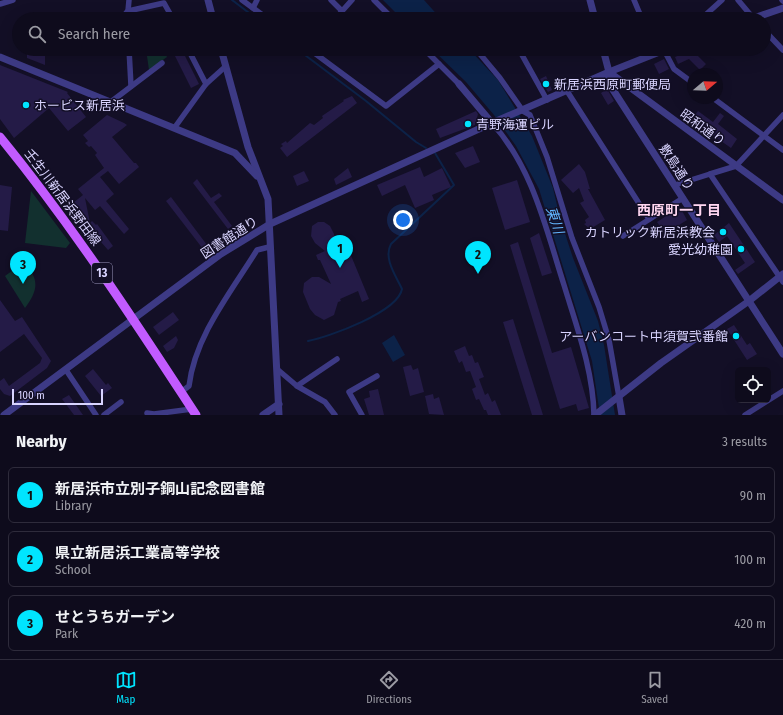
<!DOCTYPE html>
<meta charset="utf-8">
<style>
body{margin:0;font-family:"Fira Sans Condensed","Noto Sans JP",sans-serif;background:#1c1929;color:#f1f3f6}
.controls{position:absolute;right:12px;bottom:12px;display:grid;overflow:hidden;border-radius:6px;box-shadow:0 4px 16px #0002}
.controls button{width:36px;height:36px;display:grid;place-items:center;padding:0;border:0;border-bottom:1px solid #2e2b3b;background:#0e0b1c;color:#f1f3f6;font:20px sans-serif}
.compass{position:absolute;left:687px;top:68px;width:36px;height:36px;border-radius:50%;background:#0e0b1c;box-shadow:0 4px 16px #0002;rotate:71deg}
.scale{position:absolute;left:12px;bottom:10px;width:91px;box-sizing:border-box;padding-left:4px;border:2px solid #d9d4ff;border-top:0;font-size:11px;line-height:14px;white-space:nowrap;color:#d9d4ff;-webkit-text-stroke:3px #130f26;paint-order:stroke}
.you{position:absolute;left:403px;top:220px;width:14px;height:14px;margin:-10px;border:3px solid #fff;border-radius:50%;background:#1a73e8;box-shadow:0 0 0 6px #1a73e833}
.badge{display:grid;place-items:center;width:26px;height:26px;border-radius:50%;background:#00e5ff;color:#111;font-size:13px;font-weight:700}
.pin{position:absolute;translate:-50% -33px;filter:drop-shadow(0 1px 2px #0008)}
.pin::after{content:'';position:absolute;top:21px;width:14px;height:12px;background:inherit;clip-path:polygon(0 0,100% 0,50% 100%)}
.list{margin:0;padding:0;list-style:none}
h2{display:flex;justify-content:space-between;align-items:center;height:52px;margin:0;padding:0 16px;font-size:17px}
h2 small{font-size:13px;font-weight:400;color:#9b9ba3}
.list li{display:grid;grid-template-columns:26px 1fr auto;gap:12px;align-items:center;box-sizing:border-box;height:56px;margin:0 8px 8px;padding:0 8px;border:1px solid #2e2b3b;border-radius:6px}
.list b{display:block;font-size:15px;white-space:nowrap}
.list p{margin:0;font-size:13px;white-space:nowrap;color:#9b9ba3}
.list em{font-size:13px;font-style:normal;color:#9b9ba3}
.icon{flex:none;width:22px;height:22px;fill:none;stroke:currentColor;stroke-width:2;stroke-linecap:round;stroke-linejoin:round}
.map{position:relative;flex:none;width:783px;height:415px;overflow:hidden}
.search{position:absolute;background:#0e0b1c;box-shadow:0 4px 16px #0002;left:12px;right:12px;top:12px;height:44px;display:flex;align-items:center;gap:10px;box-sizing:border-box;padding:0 14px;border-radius:22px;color:#9b9ba3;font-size:15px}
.sheet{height:244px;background:#0e0b1c}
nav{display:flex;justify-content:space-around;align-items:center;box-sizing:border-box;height:56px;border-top:1px solid #2e2b3b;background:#0e0b1c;font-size:11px;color:#9b9ba3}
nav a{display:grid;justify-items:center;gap:2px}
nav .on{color:#00e5ff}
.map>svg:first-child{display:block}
.green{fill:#12302f}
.water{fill:#0c2248}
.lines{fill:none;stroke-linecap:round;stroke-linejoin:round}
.stream{stroke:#0c2248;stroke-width:2}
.building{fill:#241b47}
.minor{stroke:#3d3a85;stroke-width:5.5}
.tertiary{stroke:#3d3a85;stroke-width:7}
.primary{stroke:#c25bff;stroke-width:9}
.poi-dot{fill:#00e5ff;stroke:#130f26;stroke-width:1.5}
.labels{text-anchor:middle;stroke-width:3;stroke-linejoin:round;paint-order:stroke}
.shield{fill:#130f26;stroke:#9e99be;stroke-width:1}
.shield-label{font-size:12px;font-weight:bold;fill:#d9d4ff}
.poi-label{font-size:13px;fill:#d9d4ff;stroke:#130f26;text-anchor:start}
.street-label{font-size:13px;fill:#d9d4ff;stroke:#130f26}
.neighbourhood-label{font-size:14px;font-weight:bold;fill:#ffd6f0;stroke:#130f26}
.water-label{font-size:14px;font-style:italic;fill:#62b6ff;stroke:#130f26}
</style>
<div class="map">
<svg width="783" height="415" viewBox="0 0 783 415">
<rect width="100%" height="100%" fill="#130f26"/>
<g class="green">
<path d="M146,49H163L167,57L149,70Z"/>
<path d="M31,191L70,243L66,248L25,243Z"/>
<path d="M24,262C39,279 39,289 25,308L5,276Z"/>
</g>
<g class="water">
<path d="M383,0H424L441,19H402Z"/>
<path d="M432,49H469L498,80L532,136L553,188L560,218L573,258L598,321L604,345L615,415H600L592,361L539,189L516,146L494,115L466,82Z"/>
<path d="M394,335L405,355L393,362L382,343Z"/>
</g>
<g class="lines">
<g class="stream">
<path d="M232,0L257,19"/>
<path d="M297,49L366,101L416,142L426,148"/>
<path d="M308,341C329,337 398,312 402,289C396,276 383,258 391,244L454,185L435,153"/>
</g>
</g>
<g class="building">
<path d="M27,49H45V65L27,58Z"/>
<path d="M692,50L706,64L700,70L689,59L678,64L675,57Z"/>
<path d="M183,52L199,84L191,88L175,56Z"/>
<path d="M664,59L669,69L659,74L654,64Z"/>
<path d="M0,65L68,92L67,93L86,117L68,131L49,108L14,138L0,119Z"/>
<path d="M546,76L552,90L548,92L540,79Z"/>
<path d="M607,89L614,101L608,105L601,93Z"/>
<path d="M352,96L357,103L287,157L280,148L283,146L281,144L286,141L287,143L310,123L314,125L323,118L322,116L344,101L343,100Z"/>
<path d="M476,111L478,114L475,125L440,138L436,129Z"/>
<path d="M698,111L713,122L720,113L724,116L718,124L737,139L731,148L691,120Z"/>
<path d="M107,115L124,123L127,125L112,137L134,163H136L139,167L119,184L108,171L100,177L114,194L106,201L129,229L124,234L100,206L95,210L85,198L90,223L92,221L96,225L97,224L113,246L108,250L82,220L80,221L68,207L83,195L78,189L104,168L95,155L97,153L91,146L89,147L85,143L88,141L83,135Z"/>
<path d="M473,146L480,162L465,168L455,153Z"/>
<path d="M579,164L585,172L590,189H588L605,220L590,229L584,224L586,223L585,220L589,217L580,203L584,201L579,188L573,193L561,180Z"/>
<path d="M420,167L424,177L442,168L451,187L432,195L434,200L415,208L405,185L382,196L377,185Z"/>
<path d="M348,168L352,177L336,185L334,179Z"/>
<path d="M304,171L309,181L297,186L293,176Z"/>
<path d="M197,179L211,198L219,193L222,196L214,202L232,226L228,229L193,183Z"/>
<path d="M517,180L530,222L505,230L492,188Z"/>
<path d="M0,185L12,187L8,231L0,230Z"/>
<path d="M171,197L207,245L203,249L166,201Z"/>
<path d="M680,207L687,220L671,230L672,231L666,235L657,222Z"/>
<path d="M318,222H324L330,226L334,234L336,244L345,241L369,299L362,302L358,291L340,299L341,301L338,302L334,315L324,320L315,315L310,309L303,292L304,283L312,277H319L331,284L320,260H318L316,255L325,251L315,243L311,236L312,226Z"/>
<path d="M729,223L755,262L738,274L735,270L745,263L727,236L719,242L714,235Z"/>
<path d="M539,233L552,273L542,276L530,238Z"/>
<path d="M518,242L552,353L571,347L589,408L578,411L576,404L560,409L510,245Z"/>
<path d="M0,300L15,321L22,317L51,361L47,368L10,396L4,394L0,389V381L4,378L9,386L40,363L42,358L24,334L0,352Z"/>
<path d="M173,312L179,320L159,335L153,327Z"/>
<path d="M513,319L543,415H532L503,322Z"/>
<path d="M734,325L747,345L750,343L757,354L747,360L727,329Z"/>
<path d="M176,336L178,340L174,348L167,352L163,346Z"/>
<path d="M465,346L469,356L472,355L475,363L478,362L484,377L479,379L485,395L488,393L492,402L495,400L501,415H488L486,410H484L479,399L476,400L472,389L476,387L470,371L466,372L462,361L459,363L454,351Z"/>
<path d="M411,365L413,370L418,368L424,392L410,396L403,367Z"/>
<path d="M93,369L106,385L108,383L112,388L101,396L85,376Z"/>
<path d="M378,389L384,415H369L364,399L370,397L369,391Z"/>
<path d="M433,394L434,399L439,397L444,415L429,414L425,396Z"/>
<path d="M69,395L83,415H74L62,399Z"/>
</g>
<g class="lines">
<g class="minor">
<path d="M242,0L268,19"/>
<path d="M331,0L342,11"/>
<path d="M374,0L393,19"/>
<path d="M634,0L642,19"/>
<path d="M738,0L754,19"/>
<path d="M782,0L783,1"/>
<path d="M0,4L13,0"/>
<path d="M253,8L257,0"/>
<path d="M128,11L129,0"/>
<path d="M127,19L126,13L128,11L164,3L173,19"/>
<path d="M335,19L352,0"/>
<path d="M701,19L722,0"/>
<path d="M764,30L783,50"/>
<path d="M129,49L131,86"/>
<path d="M309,49L386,106L439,64"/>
<path d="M424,49L459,84"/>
<path d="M664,50L674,69L693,83"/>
<path d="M480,54L500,78L523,111L530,115L547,157L572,238L599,307L609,340L619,397"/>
<path d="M522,55L547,100"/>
<path d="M206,84L226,66"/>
<path d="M567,91L649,219"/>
<path d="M713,98L783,150"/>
<path d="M112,101L162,63"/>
<path d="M492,123C533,168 546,229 564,285C577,328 593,370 594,415"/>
<path d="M175,127L206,84L188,49"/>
<path d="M710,174L736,166L783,115"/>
<path d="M675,185L710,174L783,282"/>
<path d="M623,236L683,198"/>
<path d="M277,369L297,386L337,359"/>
<path d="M66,370L96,415"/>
<path d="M297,386L325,402L335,415"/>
<path d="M181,392L189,386C195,336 231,292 257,250L269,247"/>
<path d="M147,413L154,414L192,409"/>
<path d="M104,415L121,402"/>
<path d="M362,415L349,392L377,376"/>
<path d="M745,415L783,391"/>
</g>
<g class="tertiary">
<path d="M208,0L213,19"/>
<path d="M590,0L595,19"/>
<path d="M751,19L783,8"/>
<path d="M221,49L248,147L268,199L279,415"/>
<path d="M603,49L609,72L608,82L783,354"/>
<path d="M0,57L235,153L257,176"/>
<path d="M609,72L783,200"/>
<path d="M459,84L492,123"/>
<path d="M619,397L622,415"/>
<path d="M4,415L221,254L270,224L492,123L609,72L667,49"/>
<path d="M263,415L279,404"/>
<path d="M595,415L661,363L749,301L783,274"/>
</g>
<path class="primary" d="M0,137C72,225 134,320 196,415"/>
</g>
<g class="poi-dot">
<circle cx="546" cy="84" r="4"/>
<circle cx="26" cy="105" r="4"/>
<circle cx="468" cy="124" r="4"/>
<circle cx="723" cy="232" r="4"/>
<circle cx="741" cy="249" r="4"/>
<circle cx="736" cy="336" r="4"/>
</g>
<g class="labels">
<rect class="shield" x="92" y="263" width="20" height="20" rx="3"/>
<g class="shield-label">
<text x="102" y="277">13</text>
</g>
<g class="poi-label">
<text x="554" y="89">新居浜西原町郵便局</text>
<text x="34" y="110">ホービス新居浜</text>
<text x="476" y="129">青野海運ビル</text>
<text x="715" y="237" text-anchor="end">カトリック新居浜教会</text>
<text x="733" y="254" text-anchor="end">愛光幼稚園</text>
<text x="728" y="341" text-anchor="end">アーバンコート中須賀弐番館</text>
</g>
<g class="street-label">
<text transform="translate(703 127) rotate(36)" y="5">昭和通り</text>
<text transform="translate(677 167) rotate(57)" y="5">敷島通り</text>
<text transform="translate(63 197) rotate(53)" y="5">壬生川新居浜野田線</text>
<text transform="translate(229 237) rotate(-33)" y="5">図書館通り</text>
</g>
<g class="neighbourhood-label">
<text x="679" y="215">西原町一丁目</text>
</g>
<g class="water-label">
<text transform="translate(555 220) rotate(72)" y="5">東川</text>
</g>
</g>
</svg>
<div class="controls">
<button><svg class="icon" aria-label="locate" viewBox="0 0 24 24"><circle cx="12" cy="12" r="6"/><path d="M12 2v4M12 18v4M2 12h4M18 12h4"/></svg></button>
</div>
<svg class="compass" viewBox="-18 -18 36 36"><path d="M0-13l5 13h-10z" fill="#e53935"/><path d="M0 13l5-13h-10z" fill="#9b9ba3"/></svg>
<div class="scale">100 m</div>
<div class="you"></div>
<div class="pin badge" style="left:340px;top:268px">1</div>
<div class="pin badge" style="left:478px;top:274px">2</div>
<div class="pin badge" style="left:23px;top:284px">3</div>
<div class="search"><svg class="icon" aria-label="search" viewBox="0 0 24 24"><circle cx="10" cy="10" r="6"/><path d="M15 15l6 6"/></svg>Search here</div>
</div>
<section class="sheet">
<h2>Nearby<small>3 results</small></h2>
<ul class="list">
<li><span class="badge">1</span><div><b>新居浜市立別子銅山記念図書館</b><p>Library</p></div><em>90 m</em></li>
<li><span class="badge">2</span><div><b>県立新居浜工業高等学校</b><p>School</p></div><em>100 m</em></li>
<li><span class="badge">3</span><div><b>せとうちガーデン</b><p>Park</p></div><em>420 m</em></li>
</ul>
</section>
<nav>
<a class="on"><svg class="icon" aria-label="map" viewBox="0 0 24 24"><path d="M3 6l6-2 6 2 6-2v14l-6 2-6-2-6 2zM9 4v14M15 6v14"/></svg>Map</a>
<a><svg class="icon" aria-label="directions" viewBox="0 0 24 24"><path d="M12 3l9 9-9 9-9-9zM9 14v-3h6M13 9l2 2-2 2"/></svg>Directions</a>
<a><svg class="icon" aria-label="saved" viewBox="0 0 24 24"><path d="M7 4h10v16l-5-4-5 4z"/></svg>Saved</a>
</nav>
